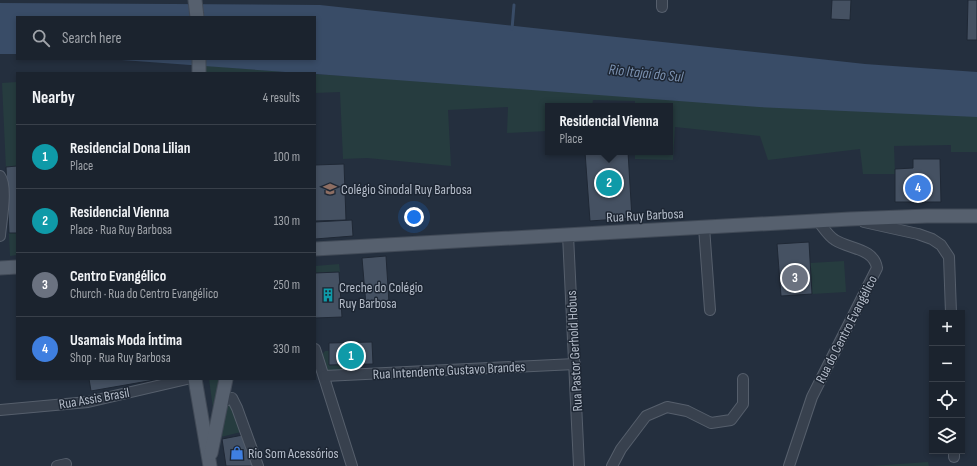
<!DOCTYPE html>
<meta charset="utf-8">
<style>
body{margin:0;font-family:"Sofia Sans Condensed",sans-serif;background:#282f3a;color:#f1f3f6}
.controls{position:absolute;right:12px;bottom:12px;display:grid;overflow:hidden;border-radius:0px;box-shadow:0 2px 6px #0003}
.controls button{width:36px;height:36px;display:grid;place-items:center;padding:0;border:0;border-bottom:1px solid #39404a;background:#1b232e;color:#f1f3f6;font:20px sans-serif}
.you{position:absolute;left:414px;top:217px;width:14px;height:14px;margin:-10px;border:3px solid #fff;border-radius:50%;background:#1a73e8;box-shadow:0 0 0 6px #1a73e833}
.badge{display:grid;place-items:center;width:26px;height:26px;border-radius:50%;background:#8bbbb9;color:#fff;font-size:13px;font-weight:700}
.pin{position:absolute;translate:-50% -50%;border:2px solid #fff;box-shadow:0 1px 4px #0006}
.popup{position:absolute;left:545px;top:103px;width:128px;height:52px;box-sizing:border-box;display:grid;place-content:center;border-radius:0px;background:#1b232e;filter:drop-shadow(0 1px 3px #0005);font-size:13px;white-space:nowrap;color:#a0a4aa}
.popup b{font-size:15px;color:#f1f3f6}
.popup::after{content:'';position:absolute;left:50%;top:100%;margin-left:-8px;border:8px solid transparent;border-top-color:#1b232e}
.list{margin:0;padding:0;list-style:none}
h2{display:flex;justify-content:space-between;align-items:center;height:52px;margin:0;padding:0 16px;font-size:17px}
h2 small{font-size:13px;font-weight:400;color:#a0a4aa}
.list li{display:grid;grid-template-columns:26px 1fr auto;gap:12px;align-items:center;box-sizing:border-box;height:64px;padding:0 16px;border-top:1px solid #39404a}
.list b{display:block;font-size:15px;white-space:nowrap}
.list p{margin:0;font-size:13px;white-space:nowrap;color:#a0a4aa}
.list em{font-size:13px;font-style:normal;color:#a0a4aa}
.icon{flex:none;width:22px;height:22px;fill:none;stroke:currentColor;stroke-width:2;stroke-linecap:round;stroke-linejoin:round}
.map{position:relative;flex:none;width:977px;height:466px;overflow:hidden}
.search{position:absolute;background:#1b232e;box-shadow:0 2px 6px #0003;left:16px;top:16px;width:300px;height:44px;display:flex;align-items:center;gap:10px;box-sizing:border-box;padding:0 14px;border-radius:0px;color:#a0a4aa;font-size:15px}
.panel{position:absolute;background:#1b232e;box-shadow:0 2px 6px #0003;left:16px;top:72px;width:300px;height:308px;border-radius:0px}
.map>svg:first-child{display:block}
.green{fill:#263c3f}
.water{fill:#394c67}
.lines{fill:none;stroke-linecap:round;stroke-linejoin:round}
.stream{stroke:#394c67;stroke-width:3}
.building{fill:#455162;stroke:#1f2835}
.minor-casing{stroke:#565f6c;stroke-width:12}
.major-casing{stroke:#414a57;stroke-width:15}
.minor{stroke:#38414e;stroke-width:10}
.major{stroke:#56606e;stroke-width:13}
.labels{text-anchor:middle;stroke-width:3;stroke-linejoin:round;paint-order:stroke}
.poi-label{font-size:14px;fill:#b4bcc9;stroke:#1d2633;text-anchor:start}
.street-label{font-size:14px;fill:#b4bcc9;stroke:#1d2633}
.water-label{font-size:15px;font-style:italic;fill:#7c92b1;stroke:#1d2633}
</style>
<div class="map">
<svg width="977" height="466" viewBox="0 0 977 466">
<rect width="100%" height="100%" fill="#242f3e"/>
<g class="green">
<path d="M199,65L299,73H200Z"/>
<path d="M315,74L977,116V152H951V145L894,146L895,174H863L860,149L768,160L760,136L675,127L673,160L635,159V152H670V106H635V101L593,100L592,106H548V131L507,133L508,107L448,110L451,166L367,158L343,159L340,92L315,93Z"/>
<path d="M17,82V255L10,256L2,83Z"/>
<path d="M844,261L846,292L812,294L810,263Z"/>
<path d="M339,264L340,272L315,273V266Z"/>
<path d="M325,351H329V365H347V372H326L322,355Z"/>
<path d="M209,379H223L214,416Z"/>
<path d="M229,404L232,406L241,432L221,437V426L226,405Z"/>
<path d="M928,462L929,466H871Z"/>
</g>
<path class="water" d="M0,3L320,5L865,64L977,72V117L759,107L316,74L315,73H299L108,59H315V17H17V54H0Z"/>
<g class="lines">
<path class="stream" d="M512,29L514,5"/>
</g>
<g class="building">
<path d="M832,0H851L850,20L831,19Z"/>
<path d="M968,0H977V40H967Z"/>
<path d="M585,152H628L632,218L590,221Z"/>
<path d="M913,159H940L941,202H895V169L913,168Z"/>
<path d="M344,164L346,220L315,221V165Z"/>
<path d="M17,166V233H9L6,167Z"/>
<path d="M352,220L353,236L315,239V222Z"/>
<path d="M809,242L812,294L781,296L777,244Z"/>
<path d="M386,256L389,303L366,305L362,258Z"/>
<path d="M339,272L342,317L315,318V273Z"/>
<path d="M372,342L373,364L329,365V343Z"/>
<path d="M89,379H160L91,391Z"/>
<path d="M243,435L255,466H226L222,439Z"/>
</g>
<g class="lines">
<g class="minor-casing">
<g id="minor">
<path d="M662,7V0"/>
<path d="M0,176C8,187 1,222 0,236"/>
<path d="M864,222L918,234L932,239L941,245L949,257L951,313"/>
<path d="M704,227L710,310"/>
<path d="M568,235L579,466"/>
<path d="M315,349L352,466"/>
<path d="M324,376L575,364"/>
<path d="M222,402L232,398L237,408L258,466"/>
<path d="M0,410L88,402L187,379"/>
<path d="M954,451V457"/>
<path d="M57,466L66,464"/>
<path d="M612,466L621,449L646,416L667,407L687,411L711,423L731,420L743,404V379"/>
<path d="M789,466L812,397L877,268C874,248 849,249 835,240C828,236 823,227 818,221"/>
</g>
</g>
<g class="major-casing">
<g id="major">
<path d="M195,0L197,17"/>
<path d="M199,59V73"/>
<path d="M315,249L850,219L927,216H977"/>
<path d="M0,268L17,267"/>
<path d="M195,379L210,466"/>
<path d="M211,453L226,379"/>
</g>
</g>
<use href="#minor" class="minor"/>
<use href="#major" class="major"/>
</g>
<defs>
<g id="school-bare" transform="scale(1.08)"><path d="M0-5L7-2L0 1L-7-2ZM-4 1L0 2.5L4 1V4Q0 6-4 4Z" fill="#8d6e63" stroke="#1d2633" stroke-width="2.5" paint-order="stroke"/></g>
<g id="building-bare" transform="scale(1.08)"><path d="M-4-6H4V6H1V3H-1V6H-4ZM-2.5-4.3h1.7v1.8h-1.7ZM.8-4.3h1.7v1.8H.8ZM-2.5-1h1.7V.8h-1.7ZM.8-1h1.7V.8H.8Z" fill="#0f9aa8" stroke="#1d2633" stroke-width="2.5" paint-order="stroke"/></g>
<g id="shop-bare" transform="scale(1.08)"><path d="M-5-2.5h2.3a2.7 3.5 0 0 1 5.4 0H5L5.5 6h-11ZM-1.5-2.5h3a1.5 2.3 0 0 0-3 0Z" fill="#3f7fe0" stroke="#1d2633" stroke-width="2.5" paint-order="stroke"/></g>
</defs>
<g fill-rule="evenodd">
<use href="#school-bare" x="330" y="189"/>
<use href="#building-bare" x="328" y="295"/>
<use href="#shop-bare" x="237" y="453"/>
</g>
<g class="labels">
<g class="poi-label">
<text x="341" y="194">Colégio Sinodal Ruy Barbosa</text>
<text x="339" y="292">Creche do Colégio<tspan x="339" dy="16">Ruy Barbosa</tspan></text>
<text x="248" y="458">Rio Som Acessórios</text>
</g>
<g class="street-label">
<text transform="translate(645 215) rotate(-3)" y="5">Rua Ruy Barbosa</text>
<text transform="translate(846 329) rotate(-63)" y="5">Rua do Centro Evangélico</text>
<text transform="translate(574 351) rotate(-93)" y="5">Rua Pastor Gerhold Hobus</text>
<text transform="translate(449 370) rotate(-3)" y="5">Rua Intendente Gustavo Brandes</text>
<text transform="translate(94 398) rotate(-10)" y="5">Rua Assis Brasil</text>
</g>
<g class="water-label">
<text transform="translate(646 73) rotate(6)" y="5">Rio Itajaí do Sul</text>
</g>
</g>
</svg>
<div class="controls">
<button>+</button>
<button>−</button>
<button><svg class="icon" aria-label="locate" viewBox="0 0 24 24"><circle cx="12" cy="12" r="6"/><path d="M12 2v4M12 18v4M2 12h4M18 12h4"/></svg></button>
<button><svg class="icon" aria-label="layers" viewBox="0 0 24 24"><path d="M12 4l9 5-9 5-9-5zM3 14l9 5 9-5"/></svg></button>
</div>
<div class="you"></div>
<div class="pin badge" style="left:351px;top:356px;background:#0f9aa8">1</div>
<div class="pin badge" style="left:609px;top:183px;background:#0f9aa8">2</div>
<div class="popup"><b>Residencial Vienna</b>Place</div>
<div class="pin badge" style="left:795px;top:278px;background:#6b7280">3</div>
<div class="pin badge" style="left:918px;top:188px;background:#3f7fe0">4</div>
<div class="search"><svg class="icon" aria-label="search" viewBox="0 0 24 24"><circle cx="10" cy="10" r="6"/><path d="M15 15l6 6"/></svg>Search here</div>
<section class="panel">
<h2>Nearby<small>4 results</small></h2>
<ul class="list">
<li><span class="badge" style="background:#0f9aa8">1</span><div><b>Residencial Dona Lilian</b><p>Place</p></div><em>100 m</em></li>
<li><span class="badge" style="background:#0f9aa8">2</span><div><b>Residencial Vienna</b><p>Place · Rua Ruy Barbosa</p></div><em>130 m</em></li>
<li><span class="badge" style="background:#6b7280">3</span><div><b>Centro Evangélico</b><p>Church · Rua do Centro Evangélico</p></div><em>250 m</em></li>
<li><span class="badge" style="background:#3f7fe0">4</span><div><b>Usamais Moda Íntima</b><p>Shop · Rua Ruy Barbosa</p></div><em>330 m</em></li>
</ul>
</section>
</div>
